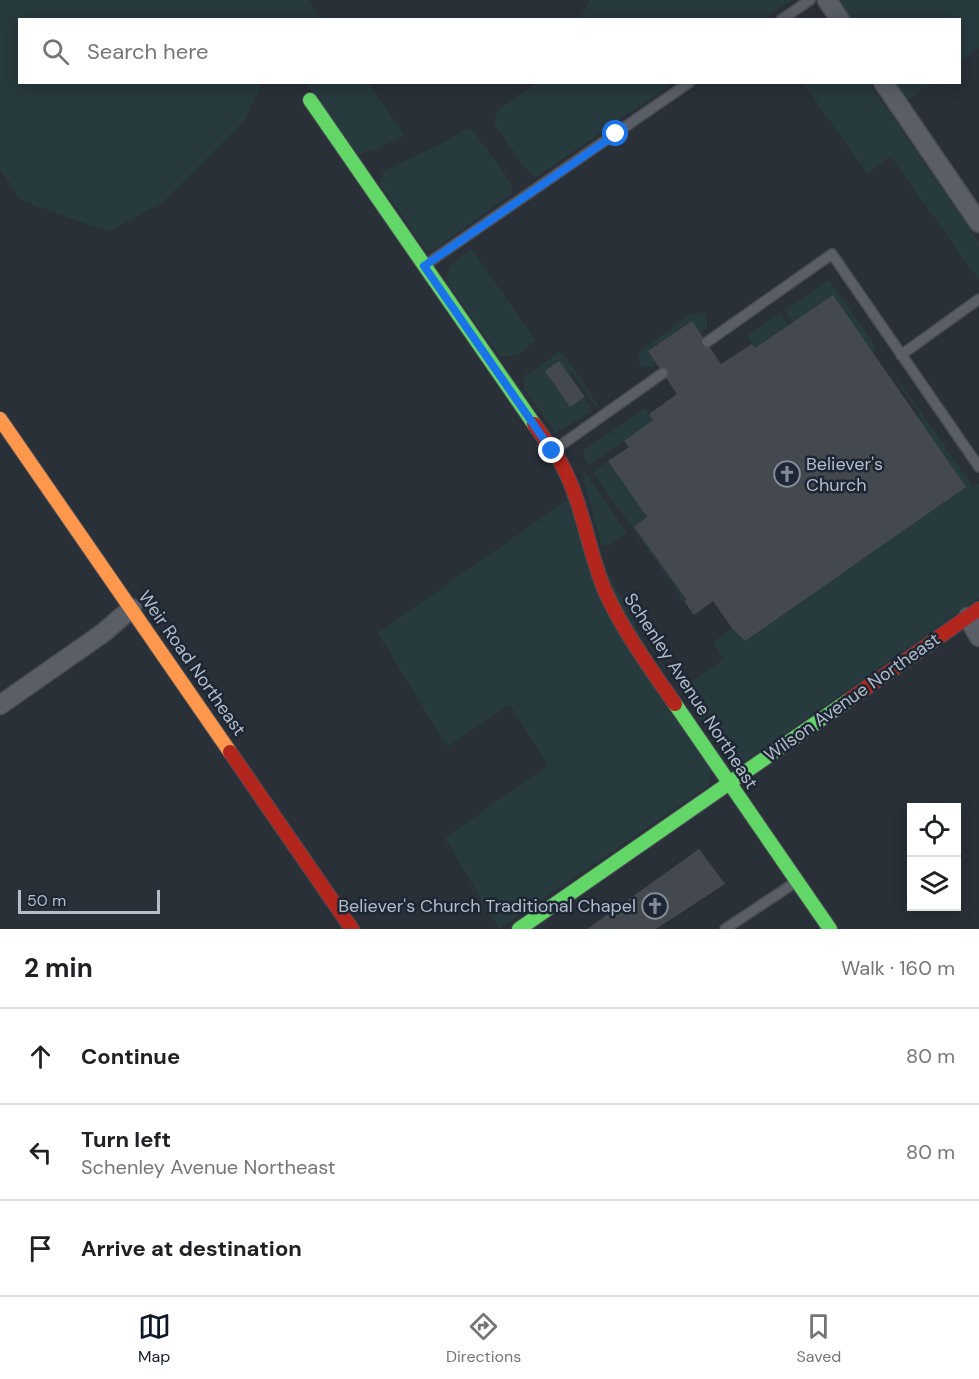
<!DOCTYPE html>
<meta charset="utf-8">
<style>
body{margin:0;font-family:"DM Sans",sans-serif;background:#f2f2f2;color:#202124}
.controls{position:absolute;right:18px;bottom:18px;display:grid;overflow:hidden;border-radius:0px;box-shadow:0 3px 15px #0003}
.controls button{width:54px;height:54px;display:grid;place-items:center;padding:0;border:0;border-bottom:2px solid #e0e0e0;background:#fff;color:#202124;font:30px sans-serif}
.scale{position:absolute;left:18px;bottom:15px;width:142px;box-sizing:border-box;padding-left:6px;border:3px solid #b4bcc9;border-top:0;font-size:16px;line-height:21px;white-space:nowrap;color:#b4bcc9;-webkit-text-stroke:4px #1d2633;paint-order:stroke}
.stop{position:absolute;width:18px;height:18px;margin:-14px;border:4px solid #1a73e8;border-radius:50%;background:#fff}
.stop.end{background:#1a73e8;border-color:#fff;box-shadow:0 2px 6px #0008}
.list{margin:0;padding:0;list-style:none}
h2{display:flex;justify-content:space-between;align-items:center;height:78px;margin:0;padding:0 24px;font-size:26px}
h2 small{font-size:20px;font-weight:400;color:#757577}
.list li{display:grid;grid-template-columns:39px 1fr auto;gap:18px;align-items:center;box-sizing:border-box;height:96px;padding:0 24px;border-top:2px solid #e0e0e0}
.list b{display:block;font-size:22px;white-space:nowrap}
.list p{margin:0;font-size:20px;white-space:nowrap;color:#757577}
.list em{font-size:20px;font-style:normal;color:#757577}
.icon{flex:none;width:33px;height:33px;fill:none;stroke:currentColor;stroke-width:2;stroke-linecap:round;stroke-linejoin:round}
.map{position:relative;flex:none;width:979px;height:929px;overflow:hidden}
.search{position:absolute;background:#fff;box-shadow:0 3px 15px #0003;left:18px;right:18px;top:18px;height:66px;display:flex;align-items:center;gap:15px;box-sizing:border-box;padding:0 21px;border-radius:0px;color:#757577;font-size:22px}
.sheet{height:366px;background:#fff}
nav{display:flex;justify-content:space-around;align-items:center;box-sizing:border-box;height:84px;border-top:2px solid #e0e0e0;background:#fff;font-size:16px;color:#757577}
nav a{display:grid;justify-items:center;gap:3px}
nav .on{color:#111827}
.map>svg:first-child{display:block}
.green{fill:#273a3e}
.building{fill:#444950}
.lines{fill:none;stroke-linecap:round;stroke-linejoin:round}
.lane-casing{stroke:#484c53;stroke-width:12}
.street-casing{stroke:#484c53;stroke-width:21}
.fast-casing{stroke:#484c53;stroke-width:16}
.slow-casing{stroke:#484c53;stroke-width:16}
.jam-casing{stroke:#484c53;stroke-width:16}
.lane{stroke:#5a5e66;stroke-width:9}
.street{stroke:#5a5e66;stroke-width:18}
.fast{stroke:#63d668;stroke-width:14}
.slow{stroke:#ff974d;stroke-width:14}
.jam{stroke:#b3261e;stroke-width:14}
.route{stroke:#1a73e8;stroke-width:8}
.labels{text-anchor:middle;stroke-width:5;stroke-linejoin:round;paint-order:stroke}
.poi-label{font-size:18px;fill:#b4bcc9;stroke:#1d2633;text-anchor:start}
.street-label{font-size:18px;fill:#b4bcc9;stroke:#1d2633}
</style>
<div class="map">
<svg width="979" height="929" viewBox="0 0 979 929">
<rect width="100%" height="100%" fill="#2a3038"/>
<g class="green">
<path d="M0,0H309L322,19L20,20V82L261,83L246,119L163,202L108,232L21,200L0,169Z"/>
<path d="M590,0H792L764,19H580Z"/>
<path d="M838,0H979V48L960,62V20L851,19Z"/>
<path d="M538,82H673V83L536,177L525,168L494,123L497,111Z"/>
<path d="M306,83H368L405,135L372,151L357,154Z"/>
<path d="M803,83H869L979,242V280L891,157L867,173Z"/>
<path d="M893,83H931L906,101Z"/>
<path d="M464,130H472L477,136L511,183L512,193L435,249L426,251L379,182L385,170L447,141Z"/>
<path d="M472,249L536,341L517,355L500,357L447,282C448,262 457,260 472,249Z"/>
<path d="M829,280L877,349L873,352L794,323L785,310Z"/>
<path d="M699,312L705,314C709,324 708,327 701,334L692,321L648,351L657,364L653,367H643L639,362L638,356L642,350L691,314Z"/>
<path d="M780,313L788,325L755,348L747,336Z"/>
<path d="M559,352L564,354L598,405L596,407L573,373L569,375L559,361L546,371L570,406L583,398L592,411L556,433L524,389V377Z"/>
<path d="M898,379L972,485L979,484V598L744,762L731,758L720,748L680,690L724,659L713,642L732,628L745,641L920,414L896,380Z"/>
<path d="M645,408L653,420L589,466L583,457L584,450Z"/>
<path d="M608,461L647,517L687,600L684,601L593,472Z"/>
<path d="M583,469L627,533L610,545L604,546L601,543L584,481Z"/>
<path d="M568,499L711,768L709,785L499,929L445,838L548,765L510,705L447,747L378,633Z"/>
</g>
<g class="building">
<path d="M833,295L966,487L745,641L732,628L713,601L694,615L684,601L687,600L634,527L647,517L608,461L629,447L624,441L653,420L649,414L677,394L648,351L692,321L721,364L752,344L755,348Z"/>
<path d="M559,361L585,397L570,407L545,371Z"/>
<path d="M699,849L725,884L656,929H587Z"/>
</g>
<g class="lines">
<g class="lane-casing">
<g id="lane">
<path d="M781,20L810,0"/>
<path d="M425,265L690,82"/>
<path d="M707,342L832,254L979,467"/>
<path d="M901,355L979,299"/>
<path d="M554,450L663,373"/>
<path d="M725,929L796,882"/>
</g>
</g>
<g class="street-casing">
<g id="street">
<path d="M827,0L840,20"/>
<path d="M883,82L979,223"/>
<path d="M968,617L979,637"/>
<path d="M0,705L103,633L132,608"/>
</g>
</g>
<g class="fast-casing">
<g id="fast">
<path d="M310,100L534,424"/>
<path d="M675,704L830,929"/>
<path d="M519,929L849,700"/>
</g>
</g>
<g class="slow-casing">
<path id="slow" d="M0,419L230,752"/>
</g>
<g class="jam-casing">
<g id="jam">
<path d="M534,424C543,437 554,451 562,465C583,504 588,551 605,591C623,631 650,668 675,704"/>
<path d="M849,700L979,609"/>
<path d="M230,752L352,929"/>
</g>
</g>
<use href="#lane" class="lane"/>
<use href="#street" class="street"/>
<use href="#fast" class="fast"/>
<use href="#slow" class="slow"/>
<use href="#jam" class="jam"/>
</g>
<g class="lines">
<path class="route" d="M552,451L424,266L616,134"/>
</g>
<defs>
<g id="church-ring" transform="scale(1.35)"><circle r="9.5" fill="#1d2633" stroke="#848b96" stroke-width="1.5"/><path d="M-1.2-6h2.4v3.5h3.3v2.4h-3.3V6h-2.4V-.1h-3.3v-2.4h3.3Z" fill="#848b96"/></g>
</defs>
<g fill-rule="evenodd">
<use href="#church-ring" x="787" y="474"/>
<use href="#church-ring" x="655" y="906"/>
</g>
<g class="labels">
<g class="poi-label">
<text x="806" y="470">Believer's<tspan x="806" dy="21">Church</tspan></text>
<text x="636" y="912" text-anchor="end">Believer's Church Traditional Chapel</text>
</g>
<g class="street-label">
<text transform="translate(192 663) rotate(55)" y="6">Weir Road Northeast</text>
<text transform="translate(691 691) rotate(57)" y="6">Schenley Avenue Northeast</text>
<text transform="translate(852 697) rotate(-35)" y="6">Wilson Avenue Northeast</text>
</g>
</g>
</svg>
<div class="controls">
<button><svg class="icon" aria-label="locate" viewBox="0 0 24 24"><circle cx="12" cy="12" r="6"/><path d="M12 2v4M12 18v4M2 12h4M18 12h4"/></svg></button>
<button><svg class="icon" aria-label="layers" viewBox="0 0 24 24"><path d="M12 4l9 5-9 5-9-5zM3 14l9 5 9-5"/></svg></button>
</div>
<div class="scale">50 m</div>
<div class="stop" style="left:616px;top:134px"></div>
<div class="stop end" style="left:552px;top:451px"></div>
<div class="search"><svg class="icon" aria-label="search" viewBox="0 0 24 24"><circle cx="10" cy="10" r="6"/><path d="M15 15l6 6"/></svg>Search here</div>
</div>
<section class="sheet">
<h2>2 min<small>Walk · 160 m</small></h2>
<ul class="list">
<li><svg class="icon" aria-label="ahead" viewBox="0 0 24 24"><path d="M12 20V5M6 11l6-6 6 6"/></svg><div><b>Continue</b></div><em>80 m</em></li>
<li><svg class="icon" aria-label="left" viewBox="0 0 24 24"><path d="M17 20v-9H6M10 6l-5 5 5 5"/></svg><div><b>Turn left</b><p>Schenley Avenue Northeast</p></div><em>80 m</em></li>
<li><svg class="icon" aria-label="arrive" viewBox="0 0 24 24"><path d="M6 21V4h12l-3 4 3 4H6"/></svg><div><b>Arrive at destination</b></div></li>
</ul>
</section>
<nav>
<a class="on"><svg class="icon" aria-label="map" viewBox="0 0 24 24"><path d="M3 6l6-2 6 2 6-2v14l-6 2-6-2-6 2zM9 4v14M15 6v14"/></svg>Map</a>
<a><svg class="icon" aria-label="directions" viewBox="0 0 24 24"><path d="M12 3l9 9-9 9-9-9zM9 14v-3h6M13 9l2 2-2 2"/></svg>Directions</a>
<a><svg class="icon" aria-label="saved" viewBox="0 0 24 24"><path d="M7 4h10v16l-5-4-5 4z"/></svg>Saved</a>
</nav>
